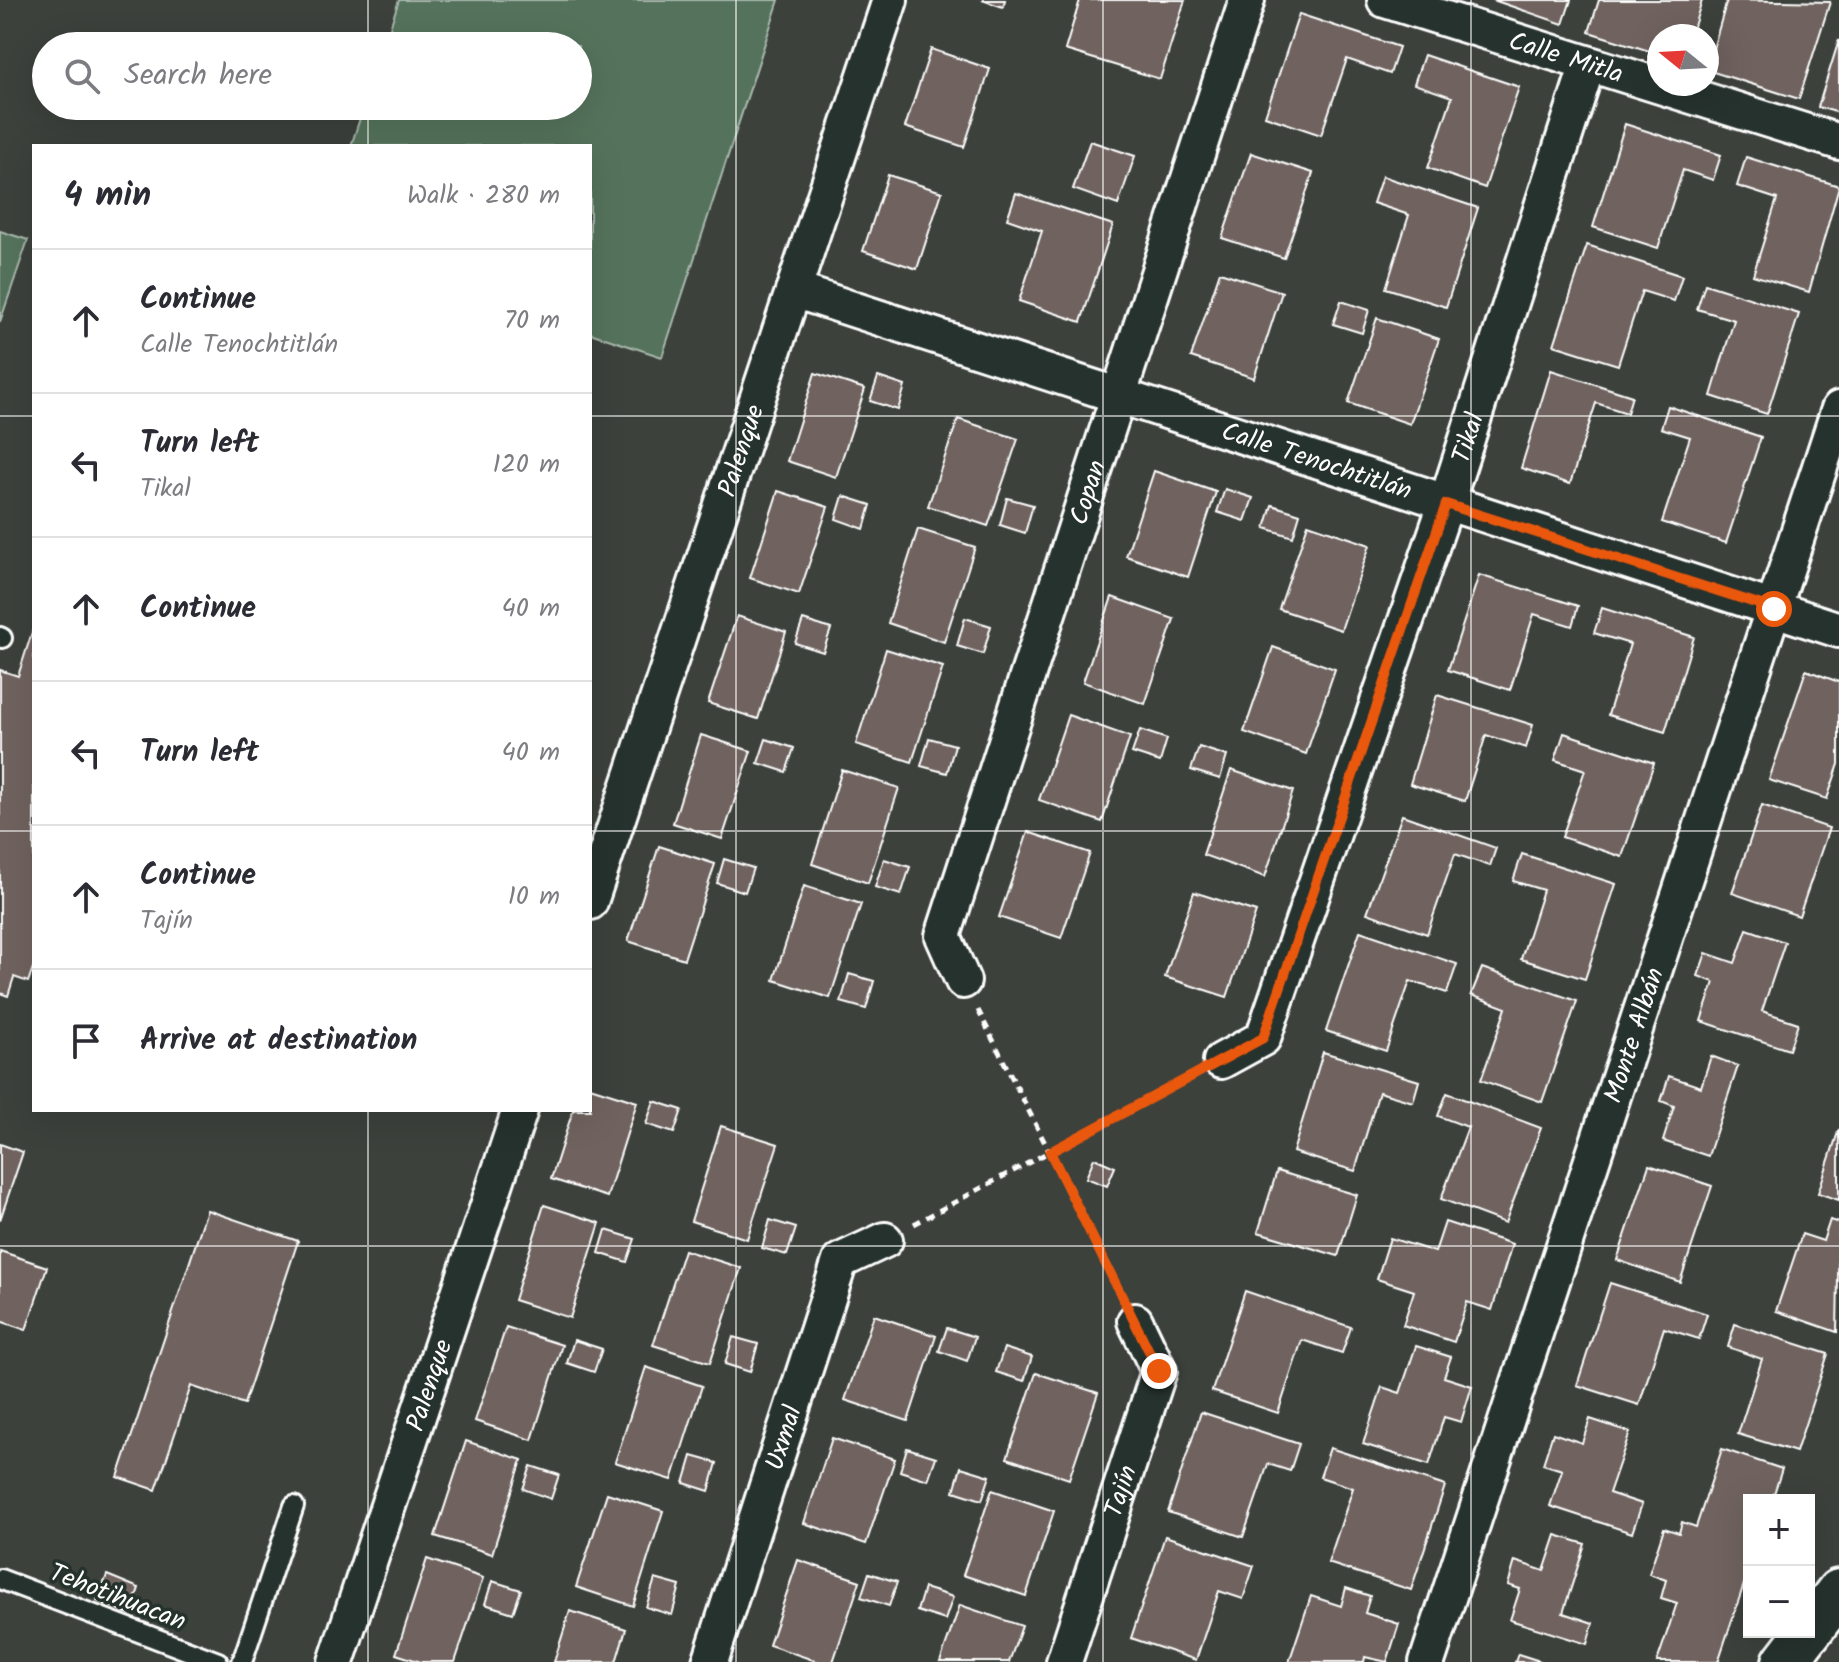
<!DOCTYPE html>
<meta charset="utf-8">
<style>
body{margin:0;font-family:Kalam,sans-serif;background:#f7f7f7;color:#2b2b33}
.controls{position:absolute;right:24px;bottom:24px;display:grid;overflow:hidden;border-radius:0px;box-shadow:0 8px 32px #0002}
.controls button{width:72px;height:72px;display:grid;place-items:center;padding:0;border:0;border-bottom:2px solid #e1e1e2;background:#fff;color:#2b2b33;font:40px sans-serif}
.compass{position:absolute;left:1647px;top:24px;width:72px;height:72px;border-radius:50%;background:#fff;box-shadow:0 8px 32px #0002;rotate:288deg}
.stop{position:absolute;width:24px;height:24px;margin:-18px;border:6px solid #ea580c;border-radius:50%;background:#fff}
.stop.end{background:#ea580c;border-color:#fff;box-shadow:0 2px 8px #0008}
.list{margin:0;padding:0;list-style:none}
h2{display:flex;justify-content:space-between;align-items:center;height:104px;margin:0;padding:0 32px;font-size:34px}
h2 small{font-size:26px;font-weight:400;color:#7c7c81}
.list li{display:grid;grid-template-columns:52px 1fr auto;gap:24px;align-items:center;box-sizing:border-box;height:144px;padding:0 32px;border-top:2px solid #e1e1e2}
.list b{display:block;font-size:30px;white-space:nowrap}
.list p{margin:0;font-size:26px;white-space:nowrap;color:#7c7c81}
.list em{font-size:26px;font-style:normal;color:#7c7c81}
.icon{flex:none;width:44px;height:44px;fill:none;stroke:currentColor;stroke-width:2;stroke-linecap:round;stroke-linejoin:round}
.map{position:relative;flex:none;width:1839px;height:1662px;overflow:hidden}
.search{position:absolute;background:#fff;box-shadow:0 8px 32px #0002;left:32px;top:32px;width:560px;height:88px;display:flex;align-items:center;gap:20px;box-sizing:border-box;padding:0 28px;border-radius:44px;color:#7c7c81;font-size:30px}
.panel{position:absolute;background:#fff;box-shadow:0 8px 32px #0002;left:32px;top:144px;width:560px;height:968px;border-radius:0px}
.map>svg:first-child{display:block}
.green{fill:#54735c;stroke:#aab9ae;stroke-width:2}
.building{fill:#70635e;stroke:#fff;stroke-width:2}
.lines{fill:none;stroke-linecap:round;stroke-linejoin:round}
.service-casing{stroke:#fff;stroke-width:24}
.minor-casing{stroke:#fff;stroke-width:40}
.secondary-casing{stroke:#fff;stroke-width:50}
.path{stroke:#fff;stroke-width:5;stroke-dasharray:8 6;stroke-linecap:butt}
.service{stroke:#26332d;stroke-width:18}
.minor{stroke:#26332d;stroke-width:34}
.secondary{stroke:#26332d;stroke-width:44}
.route{stroke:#ea580c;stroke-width:10}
.grid{fill:none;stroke:#fff;stroke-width:2;stroke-opacity:0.55}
.labels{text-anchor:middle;stroke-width:7;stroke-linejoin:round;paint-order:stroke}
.street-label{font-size:26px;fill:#fff;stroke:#26332d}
</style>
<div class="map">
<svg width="1839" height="1662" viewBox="0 0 1839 1662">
<rect width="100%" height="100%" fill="#3c413c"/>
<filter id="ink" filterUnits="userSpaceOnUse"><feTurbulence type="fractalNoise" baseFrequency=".0125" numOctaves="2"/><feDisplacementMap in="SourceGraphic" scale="16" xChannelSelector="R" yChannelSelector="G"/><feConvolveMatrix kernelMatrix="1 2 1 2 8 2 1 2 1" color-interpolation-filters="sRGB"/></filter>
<g filter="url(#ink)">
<g class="green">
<path d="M399,0H779L662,357L590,333V146H351L364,106H578V46H384Z"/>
<path d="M0,231L28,240L0,322Z"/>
</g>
<g class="building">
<path d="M982,0H1005L1003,7Z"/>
<path d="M1080,0H1185L1160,79L1065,50Z"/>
<path d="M1493,0H1571L1563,24Z"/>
<path d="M1599,0H1702L1691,36H1659V54L1589,32Z"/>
<path d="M1727,0L1830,2L1799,99L1707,70Z"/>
<path d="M1299,14L1399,47L1390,74L1347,59L1321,135L1265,116Z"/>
<path d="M1839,40V113L1818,107Z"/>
<path d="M931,49L990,69L964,147L905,127Z"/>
<path d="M1424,55L1519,87L1485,188L1428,168L1452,97L1414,84Z"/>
<path d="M1625,124L1721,155L1713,180L1683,170L1658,248L1593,227Z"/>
<path d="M1090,141L1135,156L1118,205L1073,189Z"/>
<path d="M1251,153L1313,173L1284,258L1222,238Z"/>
<path d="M1746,157L1839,186L1809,292L1753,275L1777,199L1737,186Z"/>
<path d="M888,175L942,192L917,269L863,251Z"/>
<path d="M1382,176L1478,208L1446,307L1386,288L1409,215L1373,203Z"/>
<path d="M1016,193L1113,225L1081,322L1019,301L1042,231L1007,219Z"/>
<path d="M1587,245L1682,276L1674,301L1642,291L1618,365L1554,345Z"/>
<path d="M1220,272L1282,292L1254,378L1191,357Z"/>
<path d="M1705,284L1799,314L1767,414L1711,396L1734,320L1697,309Z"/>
<path d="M1341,301L1369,310L1362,333L1333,324Z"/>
<path d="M1377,318L1439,339L1410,424L1348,403Z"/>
<path d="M1551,370L1632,396L1627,413L1596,403L1570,484L1521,468Z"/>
<path d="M815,373L865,389L836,477L787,461Z"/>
<path d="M878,377L905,386L898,410L870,401Z"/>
<path d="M1668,406L1761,437L1726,543L1662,522L1690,437L1661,428Z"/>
<path d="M958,419L1018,439L988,526L928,506Z"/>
<path d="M1154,471L1216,492L1188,577L1126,556Z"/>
<path d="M1225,489L1253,498L1245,521L1217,512Z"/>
<path d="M778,491L828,507L799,594L750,578Z"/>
<path d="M843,496L871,505L864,529L836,519Z"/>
<path d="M1007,498L1033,505L1025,533L1000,525Z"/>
<path d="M1272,505L1300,514L1293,537L1265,528Z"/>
<path d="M1308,524L1370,545L1341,630L1279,609Z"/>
<path d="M918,529L975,547L944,642L888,623Z"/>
<path d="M1479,575L1578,606L1572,626L1534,614L1510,690L1448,670Z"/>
<path d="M1112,597L1174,619L1145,704L1083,682Z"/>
<path d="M1602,608L1694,637L1665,732L1608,715L1630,644L1594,633Z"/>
<path d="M737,616L786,632L758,719L708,703Z"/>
<path d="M965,618L991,626L983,654L957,646Z"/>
<path d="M803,620L831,629L823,652L795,643Z"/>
<path d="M34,626V965L28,982L14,977L8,996L0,993V670L18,676Z"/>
<path d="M1273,647L1335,669L1306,754L1244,732Z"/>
<path d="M886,649L943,667L912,762L856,744Z"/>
<path d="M1806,670L1839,682V764L1827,799L1769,780Z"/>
<path d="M1437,695L1533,725L1526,748L1486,735L1465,801L1410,784Z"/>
<path d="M1068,715L1130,737L1102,822L1039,800Z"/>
<path d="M1140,730L1167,739L1160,762L1132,753Z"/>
<path d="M1564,733L1654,763L1622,857L1562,837L1585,770L1555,760Z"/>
<path d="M701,735L751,751L722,839L673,823Z"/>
<path d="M929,738L955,745L947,773L921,766Z"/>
<path d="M766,739L794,748L786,772L758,763Z"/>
<path d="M1199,747L1227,756L1220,779L1191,770Z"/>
<path d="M842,770L899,788L868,883L812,864Z"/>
<path d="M1231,770L1293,791L1265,877L1203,855Z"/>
<path d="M1762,805L1829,828L1799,916L1732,893Z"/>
<path d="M1402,815L1496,848L1490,866L1455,854L1427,934L1367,913Z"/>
<path d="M1028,832L1090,853L1061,938L999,917Z"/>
<path d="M659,846L715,864L684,959L628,941Z"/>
<path d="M1522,854L1616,884L1585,979L1521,959L1543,890L1513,881Z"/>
<path d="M724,859L753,868L745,892L717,883Z"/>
<path d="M884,859L910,867L901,895L875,887Z"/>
<path d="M804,886L861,904L830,998L774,980Z"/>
<path d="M1194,892L1256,912L1227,997L1165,977Z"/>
<path d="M1747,929L1785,942L1762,1011L1798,1023L1789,1050L1701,1021L1714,982L1698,976L1706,953L1735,963Z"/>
<path d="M1360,931L1457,964L1447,993L1410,981L1386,1051L1326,1031Z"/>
<path d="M1482,968L1577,1001L1542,1102L1481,1080L1506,1008L1471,995Z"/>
<path d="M849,974L874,981L866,1009L841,1002Z"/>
<path d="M1323,1052L1419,1081L1413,1102L1379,1092L1355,1171L1293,1152Z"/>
<path d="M1711,1056L1738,1066L1708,1156L1663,1141L1674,1106L1661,1101L1669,1076L1701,1087Z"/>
<path d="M590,1087L637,1102L607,1197L551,1179L573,1110H590Z"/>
<path d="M1447,1093L1541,1128L1505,1223L1441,1199L1468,1127L1438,1116Z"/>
<path d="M654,1101L682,1110L674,1133L646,1124Z"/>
<path d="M721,1126L778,1144L747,1239L691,1221Z"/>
<path d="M1839,1129V1200L1818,1193Z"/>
<path d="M0,1144L23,1152L0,1220Z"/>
<path d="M1094,1158L1115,1167L1107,1186L1086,1178Z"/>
<path d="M1649,1165L1712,1186L1680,1282L1617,1260Z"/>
<path d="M1277,1171L1357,1195L1338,1256L1258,1232Z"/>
<path d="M544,1205L600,1223L570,1318L514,1300Z"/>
<path d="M207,1210L298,1241L244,1404L191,1386L156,1490L118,1477Z"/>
<path d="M770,1220L796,1228L787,1255L762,1248Z"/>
<path d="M1830,1220L1839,1223L1837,1332L1776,1311L1802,1234L1823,1241Z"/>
<path d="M1445,1222L1512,1244L1492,1310L1467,1302L1454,1342L1403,1325L1414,1291L1377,1279L1390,1238L1435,1252Z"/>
<path d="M606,1230L635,1239L627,1262L599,1253Z"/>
<path d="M684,1250L741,1268L710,1363L653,1345Z"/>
<path d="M0,1251L47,1267L26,1330L0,1321Z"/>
<path d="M1610,1283L1707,1314L1699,1339L1664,1328L1639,1405L1577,1385Z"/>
<path d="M1245,1291L1351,1327L1342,1353L1302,1340L1278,1413L1212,1391Z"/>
<path d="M874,1315L936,1336L908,1421L845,1400Z"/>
<path d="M1735,1324L1828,1354L1796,1452L1738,1434L1762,1359L1728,1347Z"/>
<path d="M506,1327L562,1345L532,1440L475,1421Z"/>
<path d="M947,1328L975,1337L967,1361L939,1351Z"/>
<path d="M733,1337L758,1344L750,1372L725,1364Z"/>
<path d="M574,1340L602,1349L594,1372L567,1363Z"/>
<path d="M1416,1346L1451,1357L1444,1377L1472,1386L1461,1422L1444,1417L1429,1465L1363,1444L1382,1387L1400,1393Z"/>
<path d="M1004,1348L1032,1357L1024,1381L996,1372Z"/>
<path d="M646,1367L702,1386L672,1480L615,1462Z"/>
<path d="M1036,1373L1098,1393L1069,1479L1007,1458Z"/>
<path d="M1201,1412L1299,1444L1290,1471L1268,1464L1243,1537L1168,1512Z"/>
<path d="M1590,1419L1630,1432L1609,1493L1642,1504L1632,1533L1550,1506L1562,1470L1543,1464L1553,1433L1582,1443Z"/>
<path d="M832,1438L895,1459L866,1544L804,1523Z"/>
<path d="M466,1441L522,1460L492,1554L435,1536Z"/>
<path d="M907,1448L936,1457L928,1480L900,1471Z"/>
<path d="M1330,1448L1445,1486L1411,1590L1328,1563L1353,1488L1320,1477Z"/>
<path d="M1722,1449L1782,1469L1772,1500H1749V1569L1718,1662H1657L1677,1603L1661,1598L1666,1580L1649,1574L1664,1528L1679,1533L1682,1522L1696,1527Z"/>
<path d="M692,1456L717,1463L709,1491L684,1483Z"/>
<path d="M531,1466L559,1475L551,1499L523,1489Z"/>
<path d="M961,1467L990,1476L982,1500L954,1491Z"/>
<path d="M992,1490L1054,1511L1026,1596L963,1575Z"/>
<path d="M607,1493L663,1511L633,1606L576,1587Z"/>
<path d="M1556,1535L1585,1544L1563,1613L1593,1623L1587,1644L1510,1620L1520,1589L1508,1585L1515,1561L1544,1571Z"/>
<path d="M1165,1536L1254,1566L1243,1599L1219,1591L1196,1660L1131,1638Z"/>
<path d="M427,1559L483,1578L455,1662H421L396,1654Z"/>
<path d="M798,1560L860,1581L833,1662H819L769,1645Z"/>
<path d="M869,1573L897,1582L889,1606L861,1597Z"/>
<path d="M107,1575L139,1588L130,1614L97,1601Z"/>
<path d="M655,1579L680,1586L672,1615L646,1607Z"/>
<path d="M492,1581L521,1590L513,1613L485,1604Z"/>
<path d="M924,1588L953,1597L945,1620L917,1611Z"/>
<path d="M1346,1588L1370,1596L1365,1613L1399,1624L1387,1662L1365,1657L1364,1662H1289L1311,1596L1341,1606Z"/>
<path d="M960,1605L1022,1626L1009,1662H940Z"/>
<path d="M570,1611L626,1629L616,1662H554Z"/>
<path d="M1518,1654L1543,1662H1515Z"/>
</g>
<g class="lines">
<g class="service-casing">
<g id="service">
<path d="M0,637L2,638"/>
<path d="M0,1579L218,1662"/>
<path d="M242,1662L294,1506"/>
</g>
</g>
<g class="minor-casing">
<g id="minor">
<path id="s1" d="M1385,0L1839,142"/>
<path id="s2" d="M794,290L1839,630"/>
<path id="s3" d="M590,902L890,0"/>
<path id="s4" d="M963,981L943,936L1247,0"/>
<path id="s5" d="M1221,1061L1263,1038L1446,504L1588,64"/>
<path id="s6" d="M336,1662L520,1110"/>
<path id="s7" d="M710,1662L840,1261L885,1240"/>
<path id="s8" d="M1064,1662L1159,1371L1135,1321"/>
<path id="s9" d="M1427,1662L1839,409"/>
</g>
</g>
<g class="secondary-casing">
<g id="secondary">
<path d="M1809,1631L1839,1592"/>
<path d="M1785,1662L1808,1632"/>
</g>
</g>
<g class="path">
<path d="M978,1010L1121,1294"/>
<path d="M914,1224L1191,1076"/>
</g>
<use href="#service" class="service"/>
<use href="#minor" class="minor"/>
<use href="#secondary" class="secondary"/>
</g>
</g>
<g class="lines" filter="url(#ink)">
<path class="route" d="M1159,1371L1050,1152L1263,1038L1446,504L1774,609"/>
</g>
<path class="grid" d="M368,0V46M736,0V1662M1103,0V1662M1471,0V1662M368,106V146M0,416H34M590,416H1839M0,831H34M590,831H1839M368,1110V1662M0,1246H1839"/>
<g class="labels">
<g class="street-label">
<text dy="9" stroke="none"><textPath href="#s1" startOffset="190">Calle Mitla</textPath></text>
<text dy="9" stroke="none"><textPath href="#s5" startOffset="682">Tikal</textPath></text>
<text dy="9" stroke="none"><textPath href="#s3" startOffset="476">Palenque</textPath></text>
<text dy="9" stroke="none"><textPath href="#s2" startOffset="550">Calle Tenochtitlán</textPath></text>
<text dy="9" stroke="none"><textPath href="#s4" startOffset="516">Copan</textPath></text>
<text dy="9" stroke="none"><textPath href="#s9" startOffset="660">Monte Albán</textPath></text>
<text dy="9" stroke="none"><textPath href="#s6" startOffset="292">Palenque</textPath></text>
<text dy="9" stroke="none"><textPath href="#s7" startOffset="236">Uxmal</textPath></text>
<text dy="9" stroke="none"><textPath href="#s8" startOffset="180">Tajín</textPath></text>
<text transform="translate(118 1596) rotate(21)" y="9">Tehotihuacan</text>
</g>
</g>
</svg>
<div class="controls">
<button>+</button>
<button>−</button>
</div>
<svg class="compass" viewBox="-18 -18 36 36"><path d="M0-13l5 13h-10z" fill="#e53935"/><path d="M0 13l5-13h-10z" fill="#7c7c81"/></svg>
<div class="stop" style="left:1774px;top:609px"></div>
<div class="stop end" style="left:1159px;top:1371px"></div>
<div class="search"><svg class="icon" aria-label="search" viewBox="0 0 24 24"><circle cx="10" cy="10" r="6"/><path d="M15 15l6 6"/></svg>Search here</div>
<section class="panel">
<h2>4 min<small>Walk · 280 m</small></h2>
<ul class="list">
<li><svg class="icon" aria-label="ahead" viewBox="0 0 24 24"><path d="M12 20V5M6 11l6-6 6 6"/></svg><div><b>Continue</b><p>Calle Tenochtitlán</p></div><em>70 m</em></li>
<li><svg class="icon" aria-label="left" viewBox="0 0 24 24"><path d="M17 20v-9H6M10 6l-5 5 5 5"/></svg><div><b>Turn left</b><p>Tikal</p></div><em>120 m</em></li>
<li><svg class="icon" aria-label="ahead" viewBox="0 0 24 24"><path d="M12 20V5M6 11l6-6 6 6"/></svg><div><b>Continue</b></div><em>40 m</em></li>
<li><svg class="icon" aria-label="left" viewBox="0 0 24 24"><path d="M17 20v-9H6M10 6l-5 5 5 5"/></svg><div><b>Turn left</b></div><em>40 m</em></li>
<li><svg class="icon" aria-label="ahead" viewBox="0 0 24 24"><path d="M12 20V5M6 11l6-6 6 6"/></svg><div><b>Continue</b><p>Tajín</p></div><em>10 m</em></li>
<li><svg class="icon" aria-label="arrive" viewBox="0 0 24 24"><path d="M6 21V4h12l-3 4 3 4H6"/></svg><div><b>Arrive at destination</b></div></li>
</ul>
</section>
</div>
